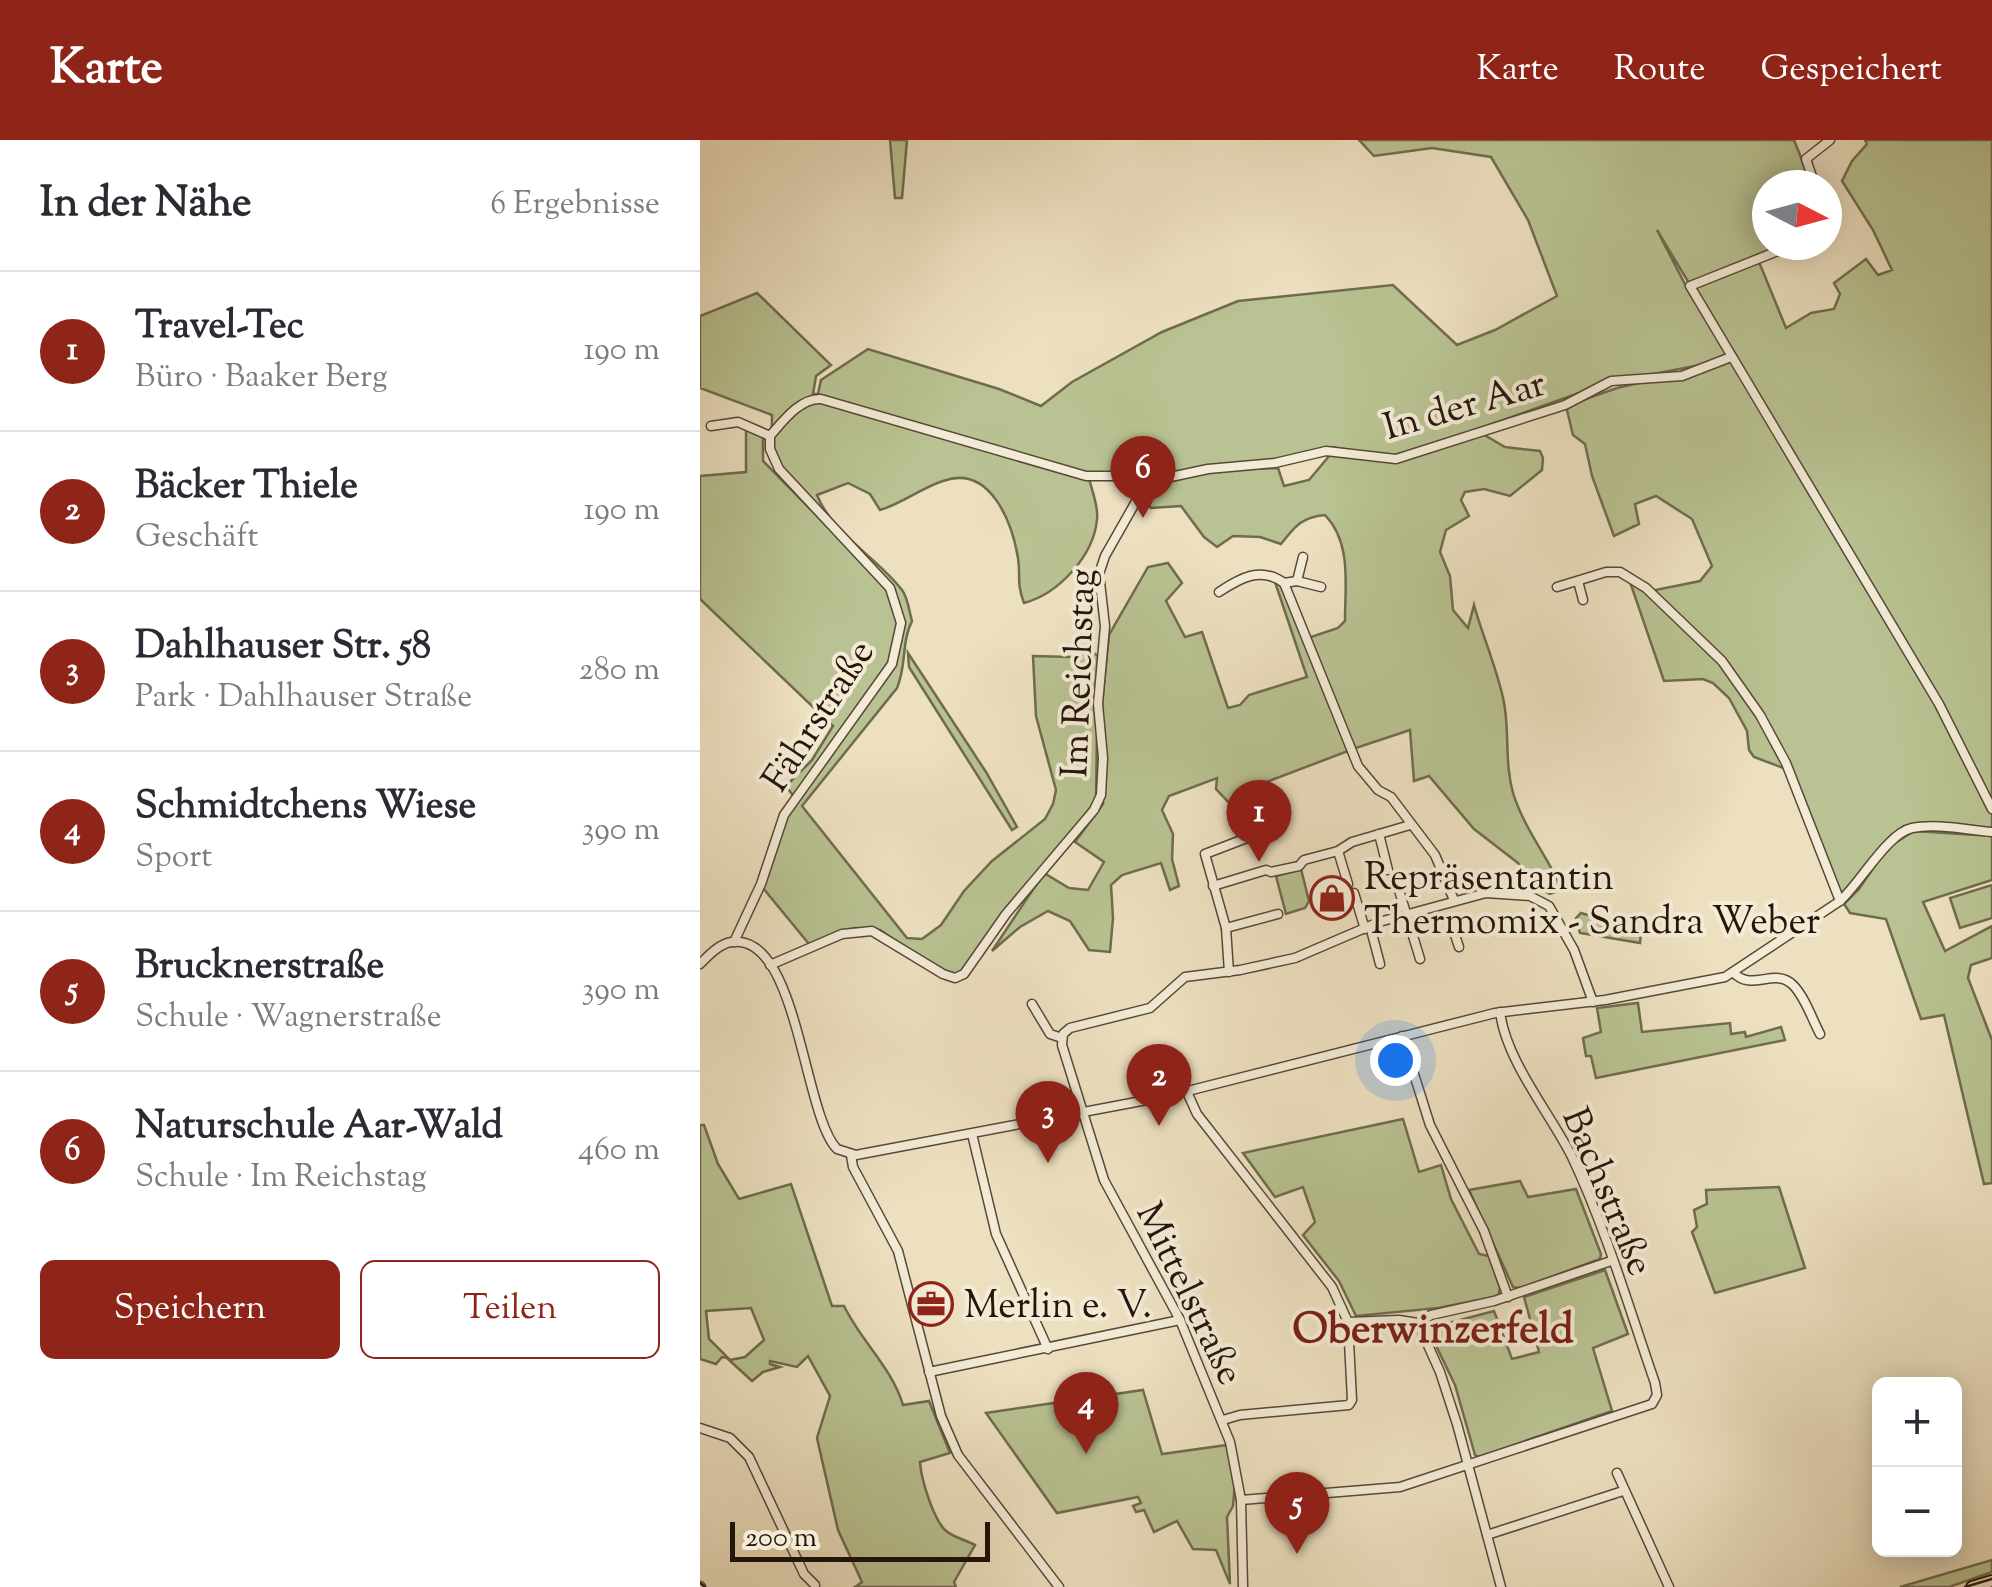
<!DOCTYPE html>
<html lang="de">
<meta charset="utf-8">
<style>
body{margin:0;font-family:"Sorts Mill Goudy",serif;background:#f2f2f3;color:#2b2b33}
.controls{position:absolute;right:30px;bottom:30px;display:grid;overflow:hidden;border-radius:15px;box-shadow:0 5px 25px #0003}
.controls button{width:90px;height:90px;display:grid;place-items:center;padding:0;border:0;border-bottom:2px solid #e1e1e2;background:#fff;color:#2b2b33;font:50px sans-serif}
.compass{position:absolute;left:1052px;top:30px;width:90px;height:90px;border-radius:50%;background:#fff;box-shadow:0 5px 25px #0003;rotate:96deg}
.scale{position:absolute;left:30px;bottom:25px;width:260px;box-sizing:border-box;padding-left:10px;border:5px solid #25150b;border-top:0;font-size:28px;line-height:35px;white-space:nowrap;color:#25150b;-webkit-text-stroke:8px #f3ebd6;paint-order:stroke}
.you{position:absolute;left:695px;top:920px;width:35px;height:35px;margin:-25px;border:8px solid #fff;border-radius:50%;background:#1a73e8;box-shadow:0 0 0 15px #1a73e833}
.badge{display:grid;place-items:center;width:65px;height:65px;border-radius:50%;background:#8f2418;color:#fff;font-size:32px;font-weight:700}
.pin{position:absolute;translate:-50% -82px;filter:drop-shadow(0 2px 5px #0008)}
.pin::after{content:'';position:absolute;top:52px;width:35px;height:30px;background:inherit;clip-path:polygon(0 0,100% 0,50% 100%)}
.list{margin:0;padding:0;list-style:none}
h2{display:flex;justify-content:space-between;align-items:center;height:130px;margin:0;padding:0 40px;font-size:42px}
h2 small{font-size:32px;font-weight:400;color:#7c7c81}
.list li{display:grid;grid-template-columns:65px 1fr auto;gap:30px;align-items:center;box-sizing:border-box;height:160px;padding:0 40px;border-top:2px solid #e1e1e2}
.list b{display:block;font-size:38px;white-space:nowrap}
.list p{margin:0;font-size:32px;white-space:nowrap;color:#7c7c81}
.list em{font-size:32px;font-style:normal;color:#7c7c81}
.actions{display:flex;gap:20px;padding:30px 40px}
.actions a{flex:1;padding:22px 0;border:2px solid #8f2418;border-radius:15px;text-align:center;font-size:35px;color:#8f2418}
.actions .main{background:#8f2418;color:#fff}
.map{position:relative;flex:none;width:1292px;height:1447px;overflow:hidden}
header{display:flex;align-items:center;gap:60px;box-sizing:border-box;height:140px;padding:0 50px;background:#8f2418;color:#fff}
header strong{font-size:48px}
nav{display:flex;gap:55px;margin-inline-start:auto;font-size:35px}
main{display:flex}
aside{flex:1;background:#fff}
.map>svg:first-child{display:block}
.green{fill:#b9c292;stroke:#6f6c4e;stroke-width:2.5;fill-rule:evenodd}
.lines{fill:none;stroke-linecap:round;stroke-linejoin:round}
.street-casing{stroke:#574838;stroke-width:11}
.secondary-casing{stroke:#25150b;stroke-width:14}
.street{stroke:#f3ebd6;stroke-width:8}
.secondary{stroke:#f3ebd6;stroke-width:10}
.tram{stroke:#25150b;stroke-width:2.5}
.labels{text-anchor:middle;stroke-width:8;stroke-linejoin:round;paint-order:stroke}
.street-label{font-size:38px;fill:#25150b;stroke:#f3ebd6}
.poi-label{font-size:38px;fill:#25150b;stroke:#f3ebd6;text-anchor:start}
.quarter-label{font-size:42px;font-weight:bold;fill:#7a1f14;stroke:#f3ebd6}
</style>
<header>
<strong>Karte</strong>
<nav><a>Karte</a><a>Route</a><a>Gespeichert</a></nav>
</header>
<main>
<aside>
<h2>In der Nähe<small>6 Ergebnisse</small></h2>
<ul class="list">
<li><span class="badge">1</span><div><b>Travel-Tec</b><p>Büro · Baaker Berg</p></div><em>190 m</em></li>
<li><span class="badge">2</span><div><b>Bäcker Thiele</b><p>Geschäft</p></div><em>190 m</em></li>
<li><span class="badge">3</span><div><b>Dahlhauser Str. 58</b><p>Park · Dahlhauser Straße</p></div><em>280 m</em></li>
<li><span class="badge">4</span><div><b>Schmidtchens Wiese</b><p>Sport</p></div><em>390 m</em></li>
<li><span class="badge">5</span><div><b>Brucknerstraße</b><p>Schule · Wagnerstraße</p></div><em>390 m</em></li>
<li><span class="badge">6</span><div><b>Naturschule Aar-Wald</b><p>Schule · Im Reichstag</p></div><em>460 m</em></li>
</ul>
<div class="actions"><a class="main">Speichern</a><a>Teilen</a></div>
</aside>
<div class="map">
<svg width="1292" height="1447" viewBox="0 0 1292 1447">
<rect width="100%" height="100%" fill="#ede0c0"/>
<filter id="stains"><feTurbulence type="fractalNoise" baseFrequency=".002" numOctaves="4"/><feColorMatrix values="0 0 0 0 .2 0 0 0 0 .09 0 0 0 0 .02 0 0 0 .5 -.17"/></filter>
<radialGradient id="worn" r=".72"><stop offset=".6" stop-color="#630" stop-opacity="0"/><stop offset="1" stop-color="#630" stop-opacity=".3"/></radialGradient>
<g class="green">
<path d="M190,0H207L202,58H195Z"/>
<path d="M659,0H1094L1112,45H1067V105H1085L1057,117L1086,188L1111,173L1134,169L1140,154L1134,143L1166,119L1178,135L1192,130L1173,90L1142,41L1152,21L1167,4L1165,0H1292V688L1210,687L1142,757L1086,629L1054,617L1049,610L1047,591L1029,558L1013,543L1003,539L964,541L930,442L946,452L1000,441L1012,426L992,379L956,356L935,364L939,384L914,396L892,336L885,304L873,295L866,266L917,248L1030,222L1034,218L957,90L990,154L1031,219L907,243L696,318L632,307L580,322L456,337L388,333C390,347 399,365 397,379C394,416 358,454 324,463C316,442 321,436 318,418C312,382 290,324 243,341C221,348 203,363 180,370L170,354L148,343L117,355C133,395 177,417 202,450C208,458 209,471 212,481C201,503 207,525 197,548L102,666L207,798L222,799L241,785L264,751L292,721L345,679L353,664L356,650L336,576L333,516L372,517L394,513L398,516L396,660L271,827L256,842L180,790L154,788L109,804L63,748L90,666L128,621L193,524L202,484L191,447L71,320L72,275L0,248V176L57,153L131,225L116,236L113,254H118L121,240L168,209L299,249L341,266L372,242L462,192L538,161L693,145L757,205L795,190L857,156L828,80L791,17L732,8L674,16Z"/>
<path d="M46,286L63,292V321L189,449L200,483L190,524L94,657L86,646L112,620L133,586L0,459V336L46,332Z"/>
<path d="M781,293L805,307L840,311L843,318L842,330L810,356L784,349L765,352L761,360L769,376L746,390L740,412L750,436L753,470L768,488L774,465C782,495 802,541 805,569C809,597 805,624 813,653C824,688 847,716 862,749L850,754L838,748L818,723L774,689L729,636L714,641L710,590L653,609L608,498L638,488L645,481C645,445 652,403 625,375C602,377 595,386 581,404L560,397L533,396L517,407L504,397L481,366L451,368L443,353L449,345L510,330L578,328L584,346L609,340L630,315L696,322Z"/>
<path d="M468,423L482,443L466,461L485,497L502,492L528,568L540,565L549,555L607,537L574,439L580,443L648,611L556,646L574,689L557,697L545,667H533L516,649L517,638L469,656L462,670L473,694L472,719L479,746L470,750L461,723L422,735L411,745L413,778L410,812L389,810L370,781L348,771L320,787L292,811L344,733L369,748L388,750L404,722L375,702L403,664L402,564L409,495L448,427Z"/>
<path d="M208,513L286,632L317,687L312,690L209,527Z"/>
<path d="M1214,691L1292,696V740L1223,762L1245,811L1292,786V818L1271,825L1268,838L1292,900V1043L1284,1044L1244,875L1221,879L1186,779L1150,773L1144,764L1159,749L1187,708Z"/>
<path d="M601,729L609,761L605,768L586,774L576,736Z"/>
<path d="M1292,745V778L1260,788L1250,758Z"/>
<path d="M881,773L938,789L941,792L940,803L880,793L876,778Z"/>
<path d="M938,863L942,892L1030,883L1031,894L1045,892L1046,897L1081,887L1085,900L896,938L891,916H886L883,898L901,892L897,868Z"/>
<path d="M703,979L719,1032L741,1025L751,1059L779,1114L789,1116L800,1148L798,1156L738,1168L656,1176L639,1141L603,1095L615,1082L603,1047L575,1057L543,1013Z"/>
<path d="M0,985H4L18,1024L39,1059L91,1044L132,1166H144C161,1201 192,1228 203,1265L229,1261L250,1313L220,1322C221,1339 233,1378 245,1390C252,1397 266,1400 275,1405L254,1442L256,1447H155L162,1442L138,1390L117,1298L130,1256L108,1216L97,1227L70,1221V1224L80,1227L63,1232L52,1241L27,1218L22,1217L16,1224L0,1219ZM51,1168L64,1200L45,1217L30,1220L9,1199L6,1171Z"/>
<path d="M820,1041L828,1057L876,1049L901,1114L900,1119L820,1148L813,1147L769,1050Z"/>
<path d="M1079,1047L1105,1128L1015,1153L992,1092L997,1087L994,1070L1007,1064L1006,1050Z"/>
<path d="M905,1130L928,1194L893,1208L912,1271L779,1317L775,1315L755,1245L730,1193L733,1187L794,1171L812,1219L839,1212L824,1157Z"/>
<path d="M443,1250L462,1314L527,1305L535,1342L533,1366L527,1377L530,1444L516,1410L493,1409L477,1381L454,1392L444,1370L436,1372L433,1366L441,1363L438,1357L357,1373L286,1273Z"/>
<path d="M1292,1420V1432L1249,1447H1200Z"/>
</g>
<g class="lines">
<g class="street-casing">
<g id="street">
<path d="M1115,45L1106,19L1130,0"/>
<path d="M1127,71L1132,85L1127,91"/>
<path d="M1093,105L990,146L1239,564L1292,669"/>
<path d="M11,286L38,282L70,296"/>
<path d="M447,342L508,329L575,323L626,311L696,319L865,265L911,241L982,236L1031,217"/>
<path d="M597,441L603,417"/>
<path d="M878,441L883,460"/>
<path d="M584,443L658,626L678,650L691,657L735,715L754,760"/>
<path d="M857,447L906,432H920L946,448L1022,521L1060,575L1086,623L1140,761"/>
<path d="M519,452C540,438 561,426 584,443L597,441L621,447"/>
<path d="M679,694L688,730"/>
<path d="M638,711L648,744"/>
<path d="M695,737L720,819"/>
<path d="M513,746L566,730L571,732L599,726L604,720L638,711L652,702L710,685"/>
<path d="M654,753L665,789"/>
<path d="M755,779L752,786L759,807"/>
<path d="M670,786L680,824"/>
<path d="M526,788L578,774"/>
<path d="M34,802L61,744L84,675L192,524L201,483L190,448L79,329L70,309V296C83,281 100,258 121,259L386,336H435L447,342"/>
<path d="M0,824C8,816 20,803 32,802C98,793 103,974 137,1009L156,1015L468,956L795,873L905,860L1025,837L1140,761C1160,743 1188,693 1212,688C1236,683 1268,690 1292,692"/>
<path d="M70,825L142,794L172,791L243,834L255,838L264,834L306,774L394,670L401,655L403,618L398,564L405,486L399,434L405,416L447,342"/>
<path d="M529,832L526,788L505,714L552,696"/>
<path d="M1034,833C1052,852 1075,827 1093,845C1105,857 1112,879 1120,894"/>
<path d="M332,864L350,894L362,898"/>
<path d="M702,896L730,985L784,1091L808,1157"/>
<path d="M487,952L497,974L632,1147L648,1182L652,1260L649,1265L540,1275L523,1280"/>
<path d="M272,994L296,1094L348,1209"/>
<path d="M151,1015L153,1027L198,1111L241,1276L258,1315L359,1447"/>
<path d="M648,1182L699,1180L718,1183L731,1175L794,1161L911,1121"/>
<path d="M718,1183L740,1232L757,1284L801,1447"/>
<path d="M229,1232L480,1180"/>
<path d="M0,1288L30,1298L49,1317L104,1434L115,1445"/>
<path d="M917,1333L969,1447"/>
<path d="M541,1360L700,1347L952,1264L957,1255L955,1243C929,1168 906,1089 872,1017C850,973 806,921 800,872"/>
<path d="M787,1395L923,1351"/>
<path d="M0,1446L1,1447"/>
<path d="M543,1447L541,1360L530,1302L480,1180L404,1040L362,905L363,894L370,888L450,868L485,837L540,830L595,818L679,782L786,753L830,756L849,766L874,810L893,862"/>
</g>
</g>
<g class="secondary-casing">
<path id="secondary" d="M1272,1447L1292,1441"/>
</g>
<use href="#street" class="street"/>
<use href="#secondary" class="secondary"/>
<g class="tram">
<path d="M0,1443L5,1447"/>
<path d="M1265,1447L1292,1439"/>
</g>
</g>
<defs>
<g id="shop-ring" transform="scale(2.25)"><circle r="9.5" fill="#f3ebd6" stroke="#8f2418" stroke-width="1.5"/><path d="M-5-2.5h2.3a2.7 3.5 0 0 1 5.4 0H5L5.5 6h-11ZM-1.5-2.5h3a1.5 2.3 0 0 0-3 0Z" fill="#8f2418"/></g>
<g id="office-ring" transform="scale(2.25)"><circle r="9.5" fill="#f3ebd6" stroke="#8f2418" stroke-width="1.5"/><path d="M-6-3h4V-5.5h4V-3h4V5H-6ZM-1-4.5V-3h2v-1.5ZM-6 0V1H6V0Z" fill="#8f2418"/></g>
</defs>
<g fill-rule="evenodd">
<use href="#shop-ring" x="632" y="758"/>
<use href="#office-ring" x="231" y="1164"/>
</g>
<g class="labels">
<g class="street-label">
<text transform="translate(764 264) rotate(-16)" y="13">In der Aar</text>
<text transform="translate(377 533) rotate(-88)" y="13">Im Reichstag</text>
<text transform="translate(117 575) rotate(-57)" y="13">Fährstraße</text>
<text transform="translate(909 1051) rotate(67)" y="13">Bachstraße</text>
<text transform="translate(491 1153) rotate(64)" y="13">Mittelstraße</text>
</g>
<g class="poi-label">
<text x="664" y="749">Repräsentantin<tspan x="664" dy="44">Thermomix - Sandra Weber</tspan></text>
<text x="264" y="1177">Merlin e. V.</text>
</g>
<g class="quarter-label">
<text x="733" y="1202">Oberwinzerfeld</text>
</g>
</g>
<rect width="100%" height="100%" filter="url(#stains)"/>
<rect width="100%" height="100%" fill="url(#worn)"/>
</svg>
<div class="controls">
<button>+</button>
<button>−</button>
</div>
<svg class="compass" viewBox="-18 -18 36 36"><path d="M0-13l5 13h-10z" fill="#e53935"/><path d="M0 13l5-13h-10z" fill="#7c7c81"/></svg>
<div class="scale">200 m</div>
<div class="you"></div>
<div class="pin badge" style="left:559px;top:722px">1</div>
<div class="pin badge" style="left:459px;top:986px">2</div>
<div class="pin badge" style="left:348px;top:1023px">3</div>
<div class="pin badge" style="left:386px;top:1314px">4</div>
<div class="pin badge" style="left:597px;top:1414px">5</div>
<div class="pin badge" style="left:443px;top:378px">6</div>
</div>
</main>
